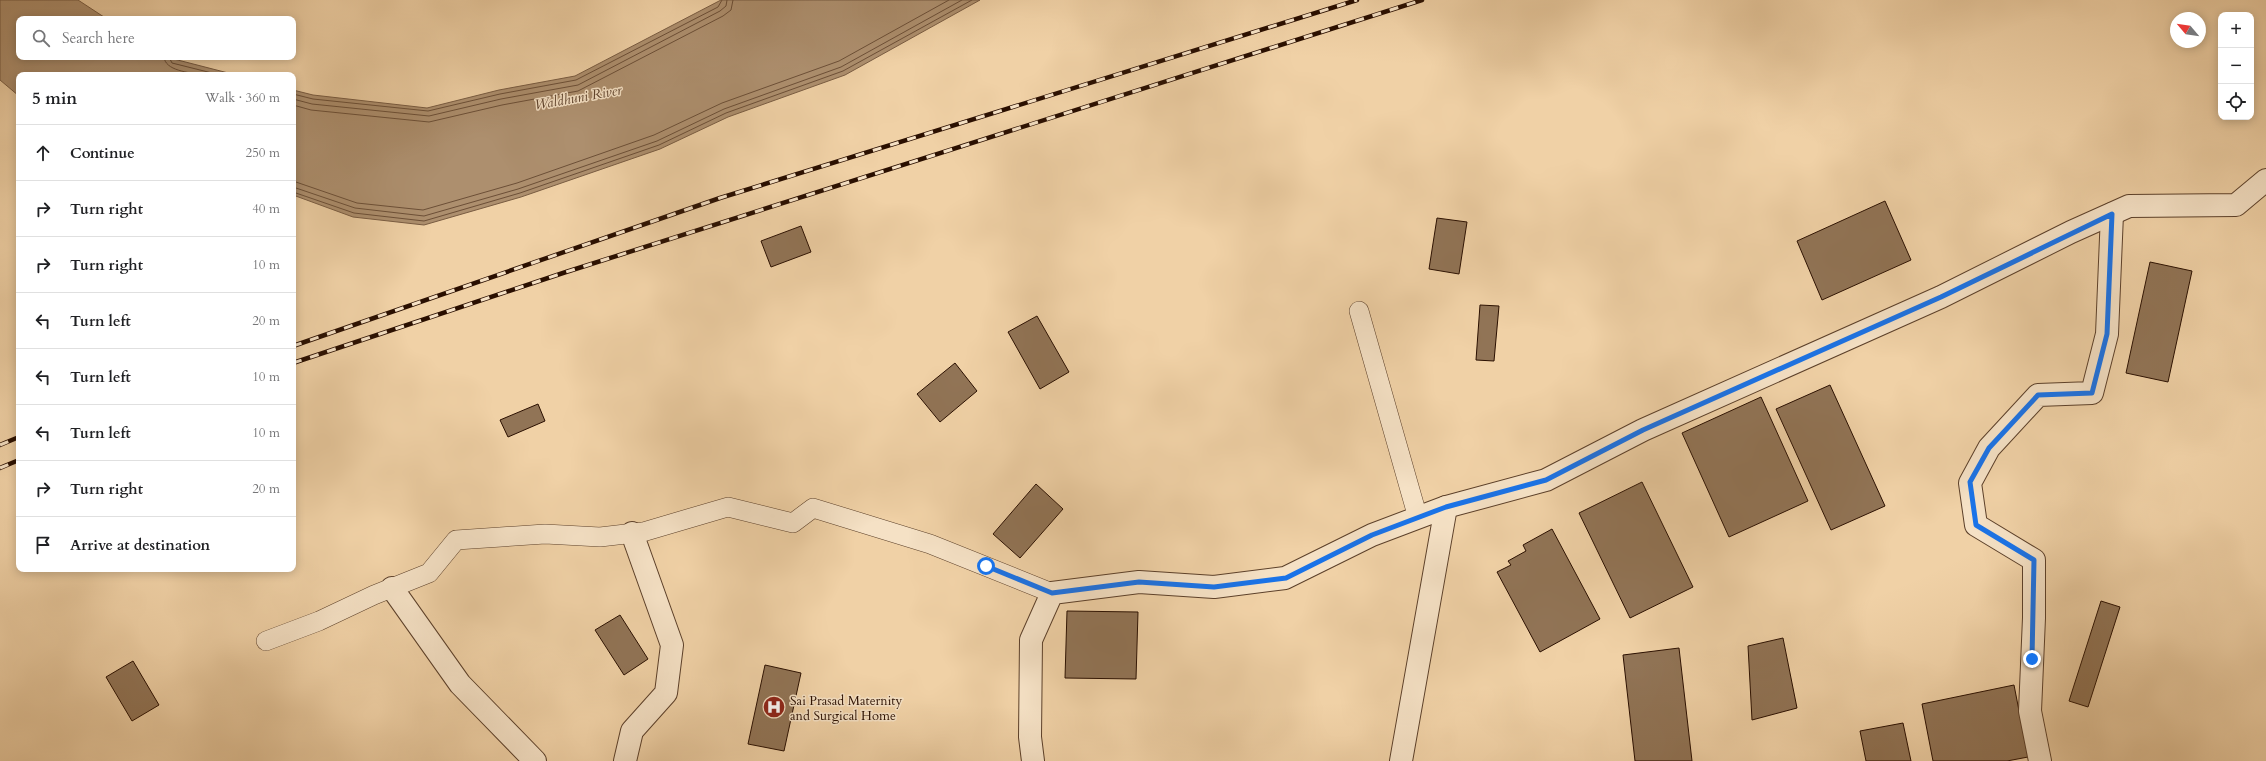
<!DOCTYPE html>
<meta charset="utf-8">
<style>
body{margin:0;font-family:Cardo,serif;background:#f2f2f2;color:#202124}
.controls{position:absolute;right:12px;top:12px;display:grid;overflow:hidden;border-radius:8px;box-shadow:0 2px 10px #0003}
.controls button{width:36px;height:36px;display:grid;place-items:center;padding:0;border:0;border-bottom:1px solid #e0e0e0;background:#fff;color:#202124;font:20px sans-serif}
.compass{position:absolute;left:2170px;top:12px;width:36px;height:36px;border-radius:50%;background:#fff;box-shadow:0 2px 10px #0003;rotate:299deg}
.stop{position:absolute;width:12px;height:12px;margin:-9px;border:3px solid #1a73e8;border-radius:50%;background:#fff}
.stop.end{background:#1a73e8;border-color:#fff;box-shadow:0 1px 4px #0008}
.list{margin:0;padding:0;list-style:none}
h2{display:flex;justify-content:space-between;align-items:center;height:52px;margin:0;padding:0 16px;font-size:17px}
h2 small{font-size:13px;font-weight:400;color:#757577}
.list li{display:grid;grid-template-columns:26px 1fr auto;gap:12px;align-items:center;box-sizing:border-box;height:56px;padding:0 16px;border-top:1px solid #e0e0e0}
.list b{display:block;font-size:15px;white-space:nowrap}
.list em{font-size:13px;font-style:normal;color:#757577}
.icon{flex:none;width:22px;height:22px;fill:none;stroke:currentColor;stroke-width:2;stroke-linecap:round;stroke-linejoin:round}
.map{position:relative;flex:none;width:2266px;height:761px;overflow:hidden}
.search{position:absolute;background:#fff;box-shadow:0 2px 10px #0003;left:16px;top:16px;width:280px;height:44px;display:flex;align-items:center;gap:10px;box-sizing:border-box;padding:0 14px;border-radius:8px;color:#757577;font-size:15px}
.panel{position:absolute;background:#fff;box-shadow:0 2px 10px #0003;left:16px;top:72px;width:280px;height:500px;border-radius:8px}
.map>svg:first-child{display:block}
.water{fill:#ad8f6e;stroke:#795c42}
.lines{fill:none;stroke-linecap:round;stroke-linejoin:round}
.shore{stroke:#6c4f37;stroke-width:1}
.building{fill:#917456;stroke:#2a0f00}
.service-casing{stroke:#5c402a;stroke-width:20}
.minor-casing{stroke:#5c402a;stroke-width:24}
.service{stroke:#f5e1c5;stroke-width:19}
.minor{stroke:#f5e1c5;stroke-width:22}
.rail-casing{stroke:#2a0f00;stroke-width:4.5}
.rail{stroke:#f5e1c5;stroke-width:3;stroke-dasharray:9;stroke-linecap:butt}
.route{stroke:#1a73e8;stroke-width:5}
.labels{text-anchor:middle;stroke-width:3;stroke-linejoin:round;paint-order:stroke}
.poi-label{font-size:13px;fill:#2a0f00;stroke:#f5e1c5;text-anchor:start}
.water-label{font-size:14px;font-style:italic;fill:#5e422c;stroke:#f5e1c5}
</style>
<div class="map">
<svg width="2266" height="761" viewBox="0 0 2266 761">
<rect width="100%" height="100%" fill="#f0d1a6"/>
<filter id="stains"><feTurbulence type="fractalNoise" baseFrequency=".005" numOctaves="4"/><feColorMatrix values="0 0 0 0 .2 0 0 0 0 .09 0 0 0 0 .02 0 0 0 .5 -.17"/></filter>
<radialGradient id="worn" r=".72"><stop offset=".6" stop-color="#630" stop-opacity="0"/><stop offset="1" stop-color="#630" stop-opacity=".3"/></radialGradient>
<g class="water">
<path d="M0,0H78L107,19H19V57H166L236,75H19V96L0,80Z"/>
<path d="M721,0H980L845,75L728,117L660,149L521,197L424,225L353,217L293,195V90L313,95L427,108L499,90L575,76Z"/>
</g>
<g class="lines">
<g class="shore">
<path d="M164,57C165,71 189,72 200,75"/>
<path d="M169,57L172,63L220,75"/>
<path d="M293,94L313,99L428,111L500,94L576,80L718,7L722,0"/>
<path d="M293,99L312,104L429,116L501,99L578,85L720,11L726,6L727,0"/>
<path d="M293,105L311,110L429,122L502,105L578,91L723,16L731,10L733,0"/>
<path d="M293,181L357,203L423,210L517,183L654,135L722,103L839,61L949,0"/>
<path d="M293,187L355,208L424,216L518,189L657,141L724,109L841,67L962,0"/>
<path d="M293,192L354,213L424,221L520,193L659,145L726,113L843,71L972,0"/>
</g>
</g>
<g class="building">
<path d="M1885,201L1911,260L1822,300L1797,241Z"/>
<path d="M1437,218L1467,222L1459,274L1429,269Z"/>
<path d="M801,226L811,252L771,267L761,241Z"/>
<path d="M2150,262L2192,271L2168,382L2126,373Z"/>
<path d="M1480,305L1499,306L1494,361L1476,360Z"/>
<path d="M1037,316L1069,372L1040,389L1008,332Z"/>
<path d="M955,363L977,391L940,422L917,394Z"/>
<path d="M1830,385L1885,506L1831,530L1776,409Z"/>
<path d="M1761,397L1808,501L1729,537L1682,433Z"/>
<path d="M538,404L545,421L508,437L500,420Z"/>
<path d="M1642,482L1693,587L1630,618L1579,513Z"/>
<path d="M1036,484L1063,509L1020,558L993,534Z"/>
<path d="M1552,529L1600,619L1540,652L1497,572L1511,565L1508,561L1526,551L1523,545Z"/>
<path d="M2101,601L2120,607L2088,707L2069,701Z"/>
<path d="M1067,611L1138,612L1136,679L1065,678Z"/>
<path d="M620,615L648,659L624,675L595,630Z"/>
<path d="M1783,638L1797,708L1752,720L1748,646Z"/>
<path d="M1679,648L1692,761H1635L1623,655Z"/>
<path d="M133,661L159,705L132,721L106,677Z"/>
<path d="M765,665L801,673L784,751L748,744Z"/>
<path d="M2014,685L2028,757L2007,761H1933L1922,704Z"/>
<path d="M1903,723L1911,761H1866L1860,731Z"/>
</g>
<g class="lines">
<g class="service-casing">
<g id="service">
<path d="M1359,311L1418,518"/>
<path d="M266,641L319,621L374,595L429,573L456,540L545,534L600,537L643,532L728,507L793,523L813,508L930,544L1052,593"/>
</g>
</g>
<g class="minor-casing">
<g id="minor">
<path d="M392,588L460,684L535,761"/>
<path d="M625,761L632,731L666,693L672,645L632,533"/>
<path d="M1033,761L1030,737L1031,640L1052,593L1139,582L1214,587L1285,578L1372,535L1446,507L1546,480L1643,430L1941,297L2071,232L2129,206L2236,205L2266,180"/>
<path d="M1401,761L1446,507"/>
<path d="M2040,761L2030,711L2034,618V560L1976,525L1970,483L1989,448L2038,395L2092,393L2107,334L2112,214"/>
</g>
</g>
<use href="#service" class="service"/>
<use href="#minor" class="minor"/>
<g class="rail-casing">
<g id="rail">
<path d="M293,346L720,198L1357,0"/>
<path d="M293,363L566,272L1422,0"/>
<path d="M0,445L19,437"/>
<path d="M0,468L19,460"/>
</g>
</g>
<use href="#rail" class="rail"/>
</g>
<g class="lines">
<path class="route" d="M986,566L1052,593L1139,582L1214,587L1286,578L1372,535L1446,507L1546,480L1643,430L1941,297L2112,214L2107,334L2092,393L2038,395L1989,448L1970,482L1976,525L2034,560L2032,659"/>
</g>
<defs>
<g id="hospital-disc" transform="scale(1.15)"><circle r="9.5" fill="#8f2418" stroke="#f5e1c5"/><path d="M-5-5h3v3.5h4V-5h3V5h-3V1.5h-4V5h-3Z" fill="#fff"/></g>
</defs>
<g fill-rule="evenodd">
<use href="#hospital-disc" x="774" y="707"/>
</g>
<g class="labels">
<g class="poi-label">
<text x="790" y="705">Sai Prasad Maternity<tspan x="790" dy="15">and Surgical Home</tspan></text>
</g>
<g class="water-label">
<text transform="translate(578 97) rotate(-10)" y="5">Waldhuni River</text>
</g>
</g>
<rect width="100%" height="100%" filter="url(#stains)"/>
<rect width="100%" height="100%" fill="url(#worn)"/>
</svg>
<div class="controls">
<button>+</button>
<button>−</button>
<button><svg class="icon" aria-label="locate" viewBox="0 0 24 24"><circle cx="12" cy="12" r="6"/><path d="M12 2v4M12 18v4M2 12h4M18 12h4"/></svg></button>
</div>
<svg class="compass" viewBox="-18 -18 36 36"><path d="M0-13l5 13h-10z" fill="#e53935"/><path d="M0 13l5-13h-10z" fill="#757577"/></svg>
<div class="stop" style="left:986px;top:566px"></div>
<div class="stop end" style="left:2032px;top:659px"></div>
<div class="search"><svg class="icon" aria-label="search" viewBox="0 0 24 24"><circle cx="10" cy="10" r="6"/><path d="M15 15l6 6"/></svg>Search here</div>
<section class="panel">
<h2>5 min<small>Walk · 360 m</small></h2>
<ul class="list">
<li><svg class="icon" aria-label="ahead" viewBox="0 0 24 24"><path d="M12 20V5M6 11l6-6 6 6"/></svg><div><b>Continue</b></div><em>250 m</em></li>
<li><svg class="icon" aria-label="right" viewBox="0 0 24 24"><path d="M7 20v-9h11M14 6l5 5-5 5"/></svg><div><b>Turn right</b></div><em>40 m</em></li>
<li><svg class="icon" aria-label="right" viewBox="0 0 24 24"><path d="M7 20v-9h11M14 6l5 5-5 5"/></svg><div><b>Turn right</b></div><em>10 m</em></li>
<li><svg class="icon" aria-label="left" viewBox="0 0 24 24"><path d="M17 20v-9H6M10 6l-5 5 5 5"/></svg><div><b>Turn left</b></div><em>20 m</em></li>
<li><svg class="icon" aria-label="left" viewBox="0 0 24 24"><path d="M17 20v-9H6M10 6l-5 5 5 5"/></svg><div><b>Turn left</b></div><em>10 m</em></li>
<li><svg class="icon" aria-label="left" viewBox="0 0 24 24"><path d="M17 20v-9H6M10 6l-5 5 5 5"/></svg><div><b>Turn left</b></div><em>10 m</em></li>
<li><svg class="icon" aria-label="right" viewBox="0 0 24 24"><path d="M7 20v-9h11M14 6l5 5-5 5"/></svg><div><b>Turn right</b></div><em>20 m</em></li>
<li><svg class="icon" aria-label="arrive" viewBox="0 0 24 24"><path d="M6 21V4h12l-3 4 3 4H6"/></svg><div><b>Arrive at destination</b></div></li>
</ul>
</section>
</div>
